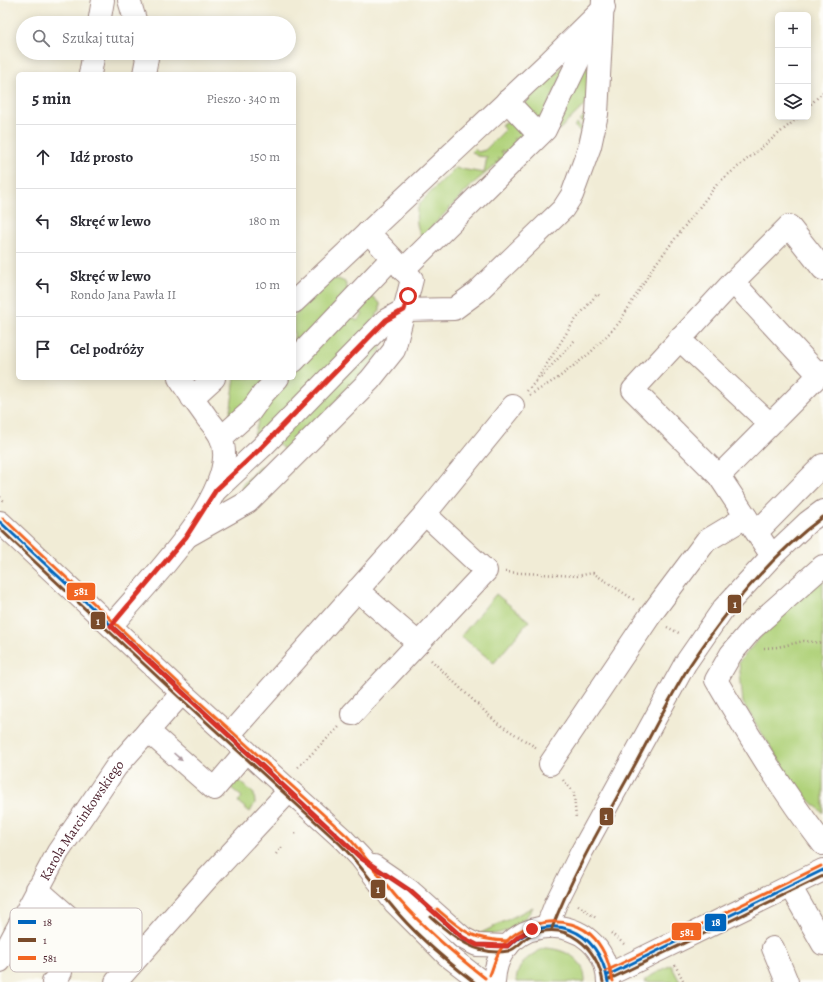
<!DOCTYPE html>
<html lang="pl">
<meta charset="utf-8">
<style>
body{margin:0;font-family:Alegreya,serif;background:#f7f7f7;color:#2b2b33}
.controls{position:absolute;right:12px;top:12px;display:grid;overflow:hidden;border-radius:6px;box-shadow:0 2px 10px #0003}
.controls button{width:36px;height:36px;display:grid;place-items:center;padding:0;border:0;border-bottom:1px solid #e1e1e2;background:#fff;color:#2b2b33;font:20px sans-serif}
.stop{position:absolute;width:12px;height:12px;margin:-9px;border:3px solid #d93025;border-radius:50%;background:#fff}
.stop.end{background:#d93025;border-color:#fff;box-shadow:0 1px 4px #0008}
.list{margin:0;padding:0;list-style:none}
h2{display:flex;justify-content:space-between;align-items:center;height:52px;margin:0;padding:0 16px;font-size:17px}
h2 small{font-size:13px;font-weight:400;color:#7c7c81}
.list li{display:grid;grid-template-columns:26px 1fr auto;gap:12px;align-items:center;box-sizing:border-box;height:64px;padding:0 16px;border-top:1px solid #e1e1e2}
.list b{display:block;font-size:15px;white-space:nowrap}
.list p{margin:0;font-size:13px;white-space:nowrap;color:#7c7c81}
.list em{font-size:13px;font-style:normal;color:#7c7c81}
.icon{flex:none;width:22px;height:22px;fill:none;stroke:currentColor;stroke-width:2;stroke-linecap:round;stroke-linejoin:round}
.map{position:relative;flex:none;width:823px;height:982px;overflow:hidden}
.search{position:absolute;background:#fff;box-shadow:0 2px 10px #0003;left:16px;top:16px;width:280px;height:44px;display:flex;align-items:center;gap:10px;box-sizing:border-box;padding:0 14px;border-radius:22px;color:#7c7c81;font-size:15px}
.panel{position:absolute;background:#fff;box-shadow:0 2px 10px #0003;left:16px;top:72px;width:280px;height:308px;border-radius:6px}
.map>svg:first-child{display:block}
.green{fill:#b0d27a;stroke:#7d7852}
.lines{fill:none;stroke-linecap:round;stroke-linejoin:round}
.minor-casing{stroke:#9e8680;stroke-width:24}
.path{stroke:#9e8680;stroke-width:2.5;stroke-dasharray:1 3;stroke-linecap:butt}
.minor{stroke:#fff;stroke-width:22}
.bus-1-casing{stroke:#fdfcf7;stroke-width:6}
.bus-2-casing{stroke:#fdfcf7;stroke-width:6}
.bus-3-casing{stroke:#fdfcf7;stroke-width:6}
.bus-1{stroke:#0065bd;stroke-width:3}
.bus-2{stroke:#7a4b2a;stroke-width:3}
.bus-3{stroke:#f26522;stroke-width:3}
.oneway{fill:#ae9aa0}
.route{stroke:#d93025;stroke-width:5}
.labels{text-anchor:middle;stroke-width:3;stroke-linejoin:round;paint-order:stroke}
.street-label{font-size:14px;fill:#4a1f2b;stroke:#fdfcf7}
.key{fill:#fdfcf7;stroke:#c7baba;stroke-width:1}
.key-label{font-size:11px;fill:#4a1f2b}
.line-badge{stroke:#fdfcf7;stroke-width:1.5}
.badge-label{font-size:11px;text-anchor:middle;font-weight:bold;fill:#fff}
</style>
<div class="map">
<svg width="823" height="982" viewBox="0 0 823 982">
<rect width="100%" height="100%" fill="#fdfcf7"/>
<filter id="ink" filterUnits="userSpaceOnUse"><feTurbulence type="fractalNoise" baseFrequency=".025" numOctaves="2"/><feDisplacementMap in="SourceGraphic" scale="8" xChannelSelector="R" yChannelSelector="G"/><feConvolveMatrix kernelMatrix="1 2 1 2 8 2 1 2 1" color-interpolation-filters="sRGB"/></filter>
<filter id="wash" filterUnits="userSpaceOnUse"><feTurbulence type="fractalNoise" baseFrequency=".012" numOctaves="4" result="noise"/><feDisplacementMap in="SourceGraphic" scale="16" xChannelSelector="R" yChannelSelector="G"/><feGaussianBlur stdDeviation="0.9" result="paint"/><feColorMatrix in="noise" values="0 0 0 0 0 0 0 0 0 0 0 0 0 0 0 0 0 1.4 0 .05"/><feComposite in="paint" operator="in"/></filter>
<g filter="url(#wash)">
<rect width="100%" height="100%" fill="#f1ecd6"/>
<g class="green">
<path d="M588,57L589,101L559,130L555,128Z"/>
<path d="M571,58L538,125L524,106L525,103Z"/>
<path d="M590,111L582,145L578,141L581,132L574,126L577,123L584,130L586,127L580,120Z"/>
<path d="M511,119L525,138L521,144L514,138L513,139L520,145L509,156L502,150L501,151L507,158L501,160L498,158L500,161L498,163L495,162L497,164L476,181L422,237C416,227 414,214 420,203L455,168L484,173L487,157L477,156L472,152L475,149L478,152L485,150L505,130L501,125Z"/>
<path d="M338,279L345,282L348,291L294,353V316L330,280Z"/>
<path d="M372,297L380,303V310L366,330L261,441L254,435L261,412L285,378H294V368L348,313L357,321L363,314L354,307L367,298Z"/>
<path d="M378,343L381,349L376,358L288,453L275,441Z"/>
<path d="M235,378H270L232,417L230,414Z"/>
<path d="M261,465L265,469L248,493L241,486Z"/>
<path d="M823,577V813L795,786L743,703L739,662L766,630Z"/>
<path d="M496,594L529,621L494,663L461,636Z"/>
<path d="M235,780L240,781L254,794L255,803L250,812L238,802L242,797L230,787Z"/>
<path d="M533,907C523,926 501,937 479,934Z"/>
<path d="M545,948C565,949 586,959 585,982H516C517,964 529,955 545,948Z"/>
<path d="M671,965L680,982H645L647,978Z"/>
</g>
</g>
<g filter="url(#ink)">
<g class="lines">
<g class="minor-casing">
<g id="minor">
<path d="M129,0L136,23"/>
<path d="M99,23L103,0"/>
<path d="M90,74L94,53"/>
<path d="M144,74L147,58L145,53"/>
<path d="M507,101L539,135"/>
<path d="M403,270L545,130L596,24"/>
<path d="M733,282L819,375"/>
<path d="M294,302L548,63L604,8"/>
<path d="M679,339L770,424"/>
<path d="M294,361L392,258"/>
<path d="M192,398L214,378"/>
<path d="M221,438L250,412L263,394L278,378"/>
<path d="M719,476L823,371"/>
<path d="M216,490L262,447L386,320L404,310L454,309L477,292L563,209L572,195L590,146L597,114L603,0"/>
<path d="M0,522L182,693L344,840L361,858L395,903L447,955L482,982"/>
<path d="M757,532L823,465"/>
<path d="M186,537L248,502L370,380L394,350L412,279L368,232"/>
<path d="M772,556L719,476L633,390L733,282L789,226L823,269"/>
<path d="M823,566L752,629L731,654L716,680C749,736 783,792 823,844"/>
<path d="M357,590L418,643"/>
<path d="M111,626C142,588 243,491 221,438C218,431 212,424 207,418C198,405 188,392 179,378"/>
<path d="M352,714L486,571L425,514"/>
<path d="M148,731L214,789L246,751"/>
<path d="M229,735L425,514L513,406"/>
<path d="M550,764L649,617L706,541L746,517"/>
<path d="M374,866L409,890L463,938L477,945L508,946"/>
<path d="M790,886L823,944"/>
<path d="M37,889L84,930L63,955L61,972L53,982"/>
<path d="M547,926L556,903L581,853L685,664L723,609L772,556L808,522L823,511"/>
<path d="M773,948L787,982"/>
<path id="s1" d="M0,961L58,852L116,767L182,693"/>
<path d="M608,975L823,870"/>
<path d="M116,982L206,880L289,791"/>
<path d="M494,982C497,909 605,908 608,982"/>
</g>
</g>
<g class="path">
<path d="M808,107L823,92"/>
<path d="M541,377L575,340"/>
<path d="M536,381L573,323L597,294L601,297"/>
<path d="M527,391L537,380"/>
<path d="M530,395L558,378L590,353L619,323L654,266L718,183L799,117"/>
<path d="M0,497L5,502"/>
<path d="M505,572L577,576L593,573L636,601"/>
<path d="M667,627L681,634"/>
<path d="M764,648L778,647L804,641L823,643"/>
<path d="M431,660L497,723L537,748"/>
<path d="M298,767L339,727"/>
<path d="M563,780L574,793L576,819"/>
<path d="M295,834L297,831"/>
<path d="M276,854L284,845"/>
<path d="M578,905L596,918"/>
<path d="M611,933L624,944"/>
<path d="M675,965L684,982"/>
</g>
<use href="#minor" class="minor"/>
<g class="bus-1-casing">
<g id="bus-1">
<path d="M0,522L361,858L409,890L463,938L477,945L508,946C550,909 599,928 608,982"/>
<path d="M608,975L823,870"/>
</g>
</g>
<g class="bus-2-casing">
<g id="bus-2">
<path d="M0,529L179,697L340,844C359,863 374,885 391,905C414,934 444,959 474,982"/>
<path d="M431,917C452,936 477,957 508,951C516,950 523,939 531,935C567,920 597,947 603,982"/>
<path d="M552,928C572,876 600,828 627,779C648,742 667,701 690,665C726,611 770,556 823,517"/>
<path d="M610,979L823,876"/>
</g>
</g>
<g class="bus-3-casing">
<g id="bus-3">
<path d="M3,518L185,689L347,836C366,856 381,880 399,900C425,929 454,954 485,978"/>
<path d="M437,909C464,932 472,940 508,941"/>
<path d="M606,971L821,866"/>
<path d="M490,975C493,968 495,959 499,952C516,920 570,910 595,939C606,952 609,965 613,981"/>
</g>
</g>
<use href="#bus-1" class="bus-1"/>
<use href="#bus-2" class="bus-2"/>
<use href="#bus-3" class="bus-3"/>
</g>
<defs><path id="oneway-solid" d="M-6-.8H1V-3.2L6.5 0L1 3.2V.8H-6Z"/></defs>
<use class="oneway" href="#oneway-solid" transform="translate(178 757) rotate(42)"/>
</g>
<g class="lines" filter="url(#ink)">
<path class="route" d="M408,296L404,310L386,320L262,447L216,490L186,537L111,626L361,858L409,890L463,938L477,945L508,946L519,936L532,929"/>
</g>
<g class="labels">
<g class="street-label">
<text dy="5" stroke="none"><textPath href="#s1" startOffset="163">Karola Marcinkowskiego</textPath></text>
</g>
</g>
<rect x="10" y="908" width="132" height="64" rx="6" class="key"/>
<rect x="18" y="920" width="18" height="4" fill="#0065bd"/>
<rect x="18" y="938" width="18" height="4" fill="#7a4b2a"/>
<rect x="18" y="956" width="18" height="4" fill="#f26522"/>
<g class="key-label">
<text x="43" y="926">18</text>
<text x="43" y="944">1</text>
<text x="43" y="962">581</text>
</g>
<g class="line-badge">
<rect x="66" y="582" width="30" height="19" rx="4" fill="#f26522"/>
<rect x="727" y="594" width="15" height="20" rx="4" fill="#7a4b2a"/>
<rect x="90" y="611" width="16" height="19" rx="4" fill="#7a4b2a"/>
<rect x="599" y="807" width="15" height="19" rx="4" fill="#7a4b2a"/>
<rect x="370" y="879" width="16" height="20" rx="4" fill="#7a4b2a"/>
<rect x="704" y="913" width="23" height="19" rx="4" fill="#0065bd"/>
<rect x="671" y="922" width="31" height="19" rx="4" fill="#f26522"/>
</g>
<g class="badge-label">
<text x="81" y="595">581</text>
<text x="735" y="608">1</text>
<text x="98" y="625">1</text>
<text x="606" y="820">1</text>
<text x="378" y="893">1</text>
<text x="716" y="926">18</text>
<text x="687" y="936">581</text>
</g>
</svg>
<div class="controls">
<button>+</button>
<button>−</button>
<button><svg class="icon" aria-label="layers" viewBox="0 0 24 24"><path d="M12 4l9 5-9 5-9-5zM3 14l9 5 9-5"/></svg></button>
</div>
<div class="stop" style="left:408px;top:296px"></div>
<div class="stop end" style="left:532px;top:929px"></div>
<div class="search"><svg class="icon" aria-label="search" viewBox="0 0 24 24"><circle cx="10" cy="10" r="6"/><path d="M15 15l6 6"/></svg>Szukaj tutaj</div>
<section class="panel">
<h2>5 min<small>Pieszo · 340 m</small></h2>
<ul class="list">
<li><svg class="icon" aria-label="ahead" viewBox="0 0 24 24"><path d="M12 20V5M6 11l6-6 6 6"/></svg><div><b>Idź prosto</b></div><em>150 m</em></li>
<li><svg class="icon" aria-label="left" viewBox="0 0 24 24"><path d="M17 20v-9H6M10 6l-5 5 5 5"/></svg><div><b>Skręć w lewo</b></div><em>180 m</em></li>
<li><svg class="icon" aria-label="left" viewBox="0 0 24 24"><path d="M17 20v-9H6M10 6l-5 5 5 5"/></svg><div><b>Skręć w lewo</b><p>Rondo Jana Pawła II</p></div><em>10 m</em></li>
<li><svg class="icon" aria-label="arrive" viewBox="0 0 24 24"><path d="M6 21V4h12l-3 4 3 4H6"/></svg><div><b>Cel podróży</b></div></li>
</ul>
</section>
</div>
